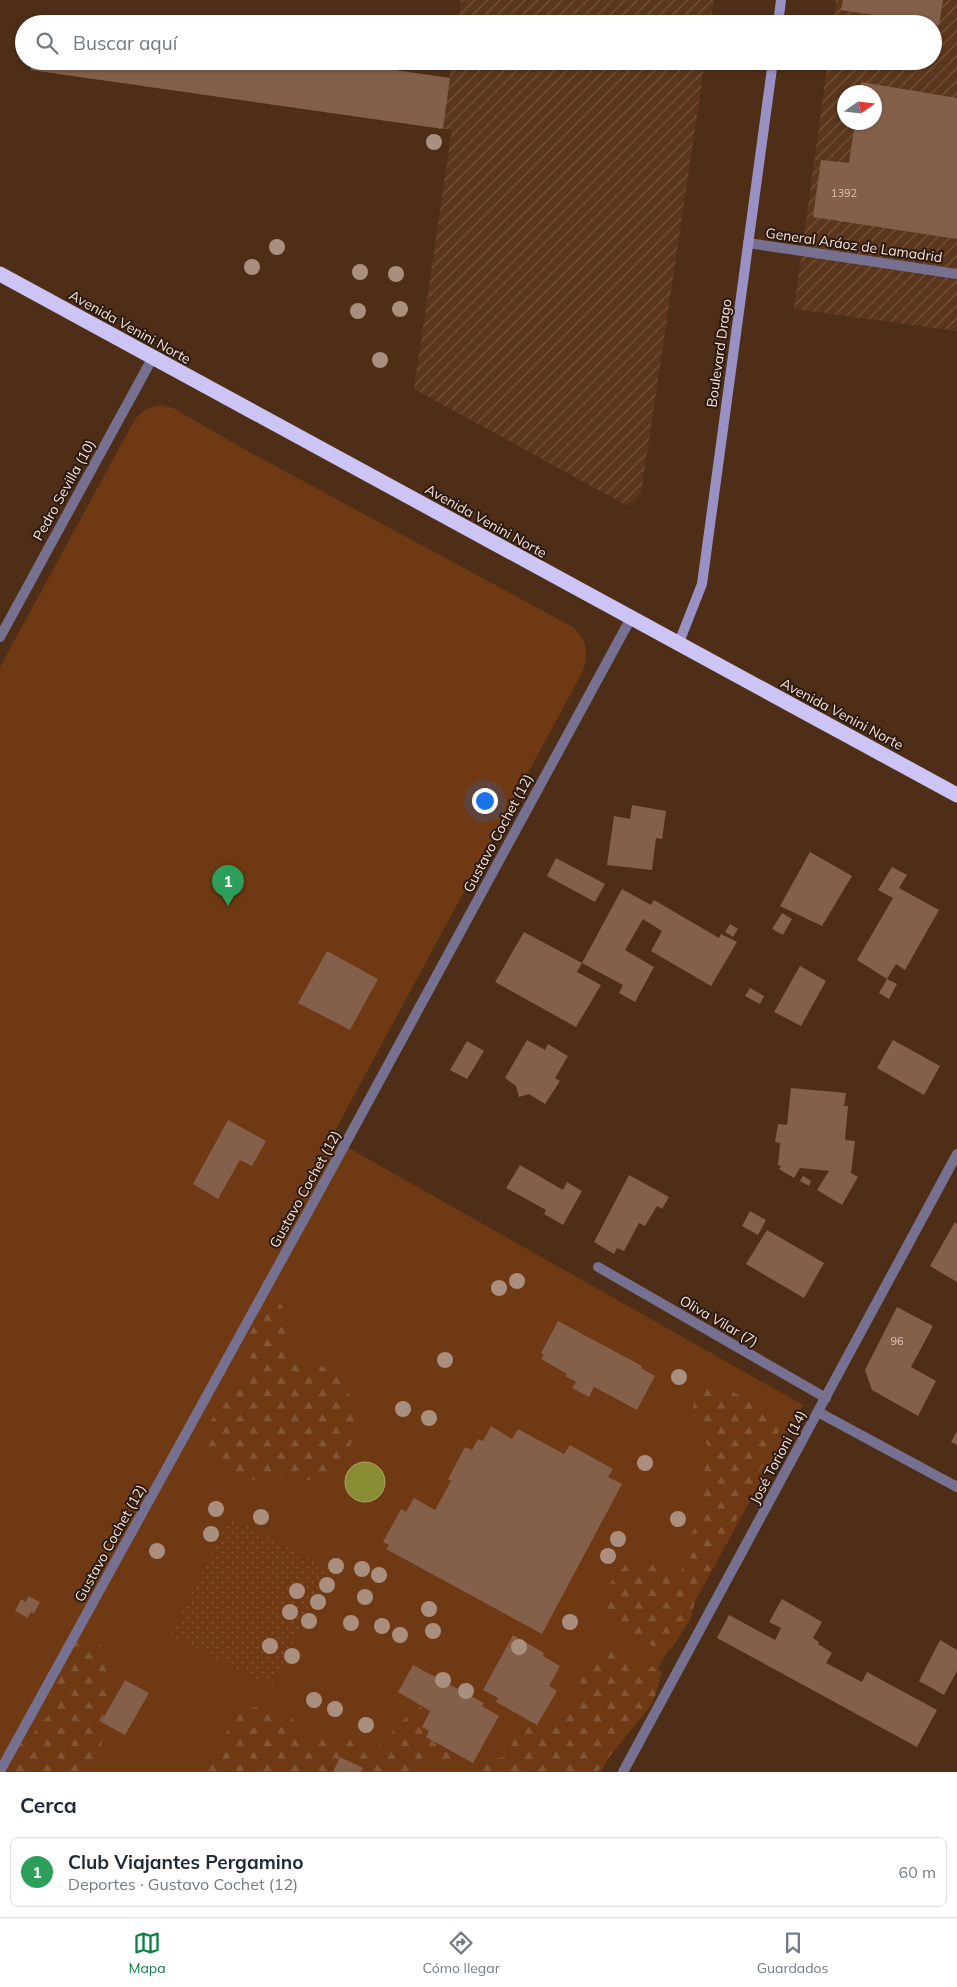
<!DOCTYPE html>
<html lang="es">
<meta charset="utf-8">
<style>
body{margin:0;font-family:Mulish,sans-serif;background:#f6f6f7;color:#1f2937}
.compass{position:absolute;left:837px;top:85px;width:45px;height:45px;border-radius:50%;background:#fff;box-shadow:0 1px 4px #0004;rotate:76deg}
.you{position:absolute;left:484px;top:800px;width:18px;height:18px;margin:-12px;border:4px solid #fff;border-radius:50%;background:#1a73e8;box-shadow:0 0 0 8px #1a73e833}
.badge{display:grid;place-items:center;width:32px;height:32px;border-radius:50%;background:#0b8043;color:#fff;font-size:16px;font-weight:700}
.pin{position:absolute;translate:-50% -41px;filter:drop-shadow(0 1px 2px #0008)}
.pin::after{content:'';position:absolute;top:26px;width:18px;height:15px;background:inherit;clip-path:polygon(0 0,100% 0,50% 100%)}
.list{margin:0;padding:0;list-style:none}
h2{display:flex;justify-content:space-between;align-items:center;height:65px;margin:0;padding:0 20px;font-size:21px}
h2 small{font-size:16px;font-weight:400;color:#747a83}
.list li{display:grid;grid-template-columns:32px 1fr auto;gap:15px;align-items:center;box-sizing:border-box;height:70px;margin:0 10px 10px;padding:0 10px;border:1px solid #e0e1e3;border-radius:8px}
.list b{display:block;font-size:19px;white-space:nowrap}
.list p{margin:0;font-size:16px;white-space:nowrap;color:#747a83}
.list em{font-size:16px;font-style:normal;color:#747a83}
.icon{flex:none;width:28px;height:28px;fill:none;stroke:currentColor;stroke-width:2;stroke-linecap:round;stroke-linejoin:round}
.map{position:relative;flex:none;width:957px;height:1772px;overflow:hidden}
.search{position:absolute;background:#fff;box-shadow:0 1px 4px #0004;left:15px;right:15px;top:15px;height:55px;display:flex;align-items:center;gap:12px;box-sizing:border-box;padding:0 18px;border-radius:28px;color:#747a83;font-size:19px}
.sheet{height:145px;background:#fff}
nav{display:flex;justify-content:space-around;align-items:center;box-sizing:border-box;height:70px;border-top:1px solid #e0e1e3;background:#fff;font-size:14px;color:#747a83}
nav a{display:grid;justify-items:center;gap:2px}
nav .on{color:#0b8043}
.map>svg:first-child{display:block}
.industrial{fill:url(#industrial-furrows);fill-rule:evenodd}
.grass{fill:#6e3913}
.forest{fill:url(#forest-firs)}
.park{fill:url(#park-dots)}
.water{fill:#898d34;stroke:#aaa664}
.building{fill:#845f49}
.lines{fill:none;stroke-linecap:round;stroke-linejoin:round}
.street{stroke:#767191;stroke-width:10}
.secondary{stroke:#9990c4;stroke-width:10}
.highway{stroke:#cbc4f4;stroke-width:15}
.tree{fill:#aa8f7f}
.labels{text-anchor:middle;stroke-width:4;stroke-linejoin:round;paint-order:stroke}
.number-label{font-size:11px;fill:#dbc1b2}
.street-label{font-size:14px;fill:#f8e2d5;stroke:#2a1a11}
</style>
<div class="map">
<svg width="957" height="1772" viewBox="0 0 957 1772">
<defs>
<pattern id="industrial-furrows" width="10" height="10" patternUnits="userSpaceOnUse" patternTransform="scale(1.25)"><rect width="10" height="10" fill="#5c361c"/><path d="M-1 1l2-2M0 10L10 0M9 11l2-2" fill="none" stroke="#74533c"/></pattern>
<pattern id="forest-firs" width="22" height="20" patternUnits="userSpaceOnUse" patternTransform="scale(1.25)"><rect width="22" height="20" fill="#6e3913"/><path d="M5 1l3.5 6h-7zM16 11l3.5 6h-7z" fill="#835534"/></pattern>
<pattern id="park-dots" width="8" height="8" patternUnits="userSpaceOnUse" patternTransform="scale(1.25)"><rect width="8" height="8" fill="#6e3913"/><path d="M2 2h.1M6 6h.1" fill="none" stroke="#835534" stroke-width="1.8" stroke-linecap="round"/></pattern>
</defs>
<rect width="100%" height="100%" fill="#4f2e18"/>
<g class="industrial">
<path d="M461,0H714L710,24H458Z"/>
<path d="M836,0H957V331L794,309L828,61H933V24H833ZM844,92H874V122H844Z"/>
<path d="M452,61H705L641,494L628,506L414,389L452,129H443Z"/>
</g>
<path class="grass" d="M162,405L173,408L251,453L573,627C588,642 589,653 582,673L331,1138L803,1405L601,1772H0V667L134,421C142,410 148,407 162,405Z"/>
<g class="forest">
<path d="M277,1298L286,1312C283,1328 286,1344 296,1358L316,1362L341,1379L360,1418L354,1437L336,1476L313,1481L296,1477L247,1480L209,1461L202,1434L229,1394L250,1377L245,1344L263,1307Z"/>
<path d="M714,1383L766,1408L784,1421L719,1555L695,1601L690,1620L672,1648L660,1652L653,1648L645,1636L627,1638L604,1619L608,1585L631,1559H663L680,1577L689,1539L698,1521L700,1492L709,1447L693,1424L694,1387Z"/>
<path d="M68,1639H89L103,1647L109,1659L115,1703L96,1760L77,1772H8L11,1769L8,1749L13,1740L24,1745L50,1713L51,1672L57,1656Z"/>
<path d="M615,1651L630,1666L643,1662L662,1672L653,1703L597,1772H475L474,1767L485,1759L507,1757L512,1736L523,1726L548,1721L559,1712L564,1701L573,1696L591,1653Z"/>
<path d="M261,1705L293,1718L304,1738C341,1733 341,1734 375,1751L407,1716L420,1707L432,1716L453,1754L445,1769L425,1763L413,1769V1772H202L217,1760L233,1714Z"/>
</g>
<path class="park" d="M230,1517L330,1569L271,1687L171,1635Z"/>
<circle class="water" cx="365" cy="1482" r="20"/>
<g class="building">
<path d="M843,0H943L939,25L841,10Z"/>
<path d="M38,19L61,23V24H37Z"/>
<path d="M32,61H334L450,78L443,129L31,70Z"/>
<path d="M861,82L957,98V239L813,217L821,160L849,163L855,122H874V92H860Z"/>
<path d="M632,805L666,811L662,839L656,838L652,870L607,865L614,816L630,819Z"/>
<path d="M810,852L852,876L822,926L780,906Z"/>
<path d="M556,858L605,884L595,902L547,876Z"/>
<path d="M892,867L907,875L899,888L939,910L905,970L896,964L887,979L897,984L889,999L879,993L887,979L857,960L893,898L878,890Z"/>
<path d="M622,889L651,905L654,900L719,938L721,934L737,942L711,986L651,951L662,931L643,919L625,950L654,967L635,1002L619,993L623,985L582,963Z"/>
<path d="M782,913L792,919L783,935L772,929Z"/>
<path d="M730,924L738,929L733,937L725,932Z"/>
<path d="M524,932L582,963L577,972L601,985L576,1027L495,982Z"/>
<path d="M327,951L378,979L350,1030L298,1003Z"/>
<path d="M800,966L826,981L801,1026L774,1012Z"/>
<path d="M750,988L764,996L760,1004L745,996Z"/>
<path d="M527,1040L545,1050L548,1044L568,1056L555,1078L560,1081L545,1104L529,1094L519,1097L516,1086L505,1078Z"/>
<path d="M893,1040L940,1066L924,1095L877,1068Z"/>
<path d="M467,1041L484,1051L467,1079L450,1070Z"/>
<path d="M791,1088L846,1093L844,1106H848L845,1140L855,1141L851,1173L858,1177L842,1205L817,1190L829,1171L800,1168L794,1178L779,1169L781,1166L778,1165L780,1143L775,1142L778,1124L787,1125Z"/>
<path d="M228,1120L266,1141L252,1166L240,1160L218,1199L193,1184Z"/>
<path d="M520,1165L563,1190L567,1182L582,1191L563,1225L544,1214L546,1210L506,1188Z"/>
<path d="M629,1175L669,1197L662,1209L657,1206L645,1226L639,1223L624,1251L617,1248L614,1254L594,1242Z"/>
<path d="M803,1176L811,1181L809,1186L800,1181Z"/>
<path d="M750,1211L766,1220L758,1235L742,1226Z"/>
<path d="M955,1222L957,1224V1282L930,1266Z"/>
<path d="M767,1230L824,1263L804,1298L746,1264Z"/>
<path d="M897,1307L933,1326L911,1367L936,1381L918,1416L872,1390L865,1370Z"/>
<path d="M558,1321L642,1366L641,1368L655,1376L637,1410L594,1387L589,1397L572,1388L576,1382L565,1376L567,1374L541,1359L544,1355L541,1353Z"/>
<path d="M491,1426L512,1439L518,1429L564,1454L570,1445L613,1469L608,1477L622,1484L542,1634L386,1549L389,1545L383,1542L401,1509L406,1512L414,1498L435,1510L451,1481L448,1479L465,1447L472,1450L478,1439L483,1441Z"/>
<path d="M957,1431V1445L951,1442Z"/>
<path d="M28,1596L40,1602L34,1613L31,1612L28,1618L15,1611L21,1599L26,1602Z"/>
<path d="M782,1599L822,1622L813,1638L819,1642L818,1644L832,1653L826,1663L862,1682L867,1672L937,1710L917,1747L717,1638L729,1615L775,1640L781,1628L769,1622Z"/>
<path d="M513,1635L544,1653L543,1656L560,1666L549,1686L557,1691L537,1725L496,1702L498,1698L483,1690Z"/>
<path d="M940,1640L957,1650V1671L944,1695L919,1681Z"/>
<path d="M413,1665L484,1703L482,1706L499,1716L473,1763L426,1737L429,1731L422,1727L430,1711L398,1692Z"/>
<path d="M125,1680L149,1693L125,1735L101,1722Z"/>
<path d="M340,1757L363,1768L361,1772H333Z"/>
</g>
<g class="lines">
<g class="street">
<path d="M748,243L957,274"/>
<path d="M0,637L153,357"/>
<path d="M598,1267L826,1398"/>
<path d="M818,1412L957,1487"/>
<path d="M0,1771L325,1181L631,618"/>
<path d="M623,1772L957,1154"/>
</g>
<g class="secondary">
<path d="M778,24L781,0"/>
<path d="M678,645L702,584L773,61"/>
</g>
<path class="highway" d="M0,274L957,795"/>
</g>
<g class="tree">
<circle cx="434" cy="142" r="8"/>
<circle cx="277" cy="247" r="8"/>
<circle cx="252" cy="267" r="8"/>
<circle cx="360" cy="272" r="8"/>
<circle cx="396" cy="274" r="8"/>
<circle cx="400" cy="309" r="8"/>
<circle cx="358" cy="311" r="8"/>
<circle cx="380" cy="360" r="8"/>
<circle cx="517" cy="1281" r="8"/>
<circle cx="499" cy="1288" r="8"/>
<circle cx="445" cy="1360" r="8"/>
<circle cx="679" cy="1377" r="8"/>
<circle cx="403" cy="1409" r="8"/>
<circle cx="429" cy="1418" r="8"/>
<circle cx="645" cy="1463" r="8"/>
<circle cx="216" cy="1509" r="8"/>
<circle cx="261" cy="1517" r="8"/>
<circle cx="678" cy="1519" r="8"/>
<circle cx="211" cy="1534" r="8"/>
<circle cx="618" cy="1539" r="8"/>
<circle cx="157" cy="1551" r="8"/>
<circle cx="608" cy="1556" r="8"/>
<circle cx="336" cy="1566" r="8"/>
<circle cx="362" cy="1569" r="8"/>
<circle cx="379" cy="1575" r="8"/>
<circle cx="327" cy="1585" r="8"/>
<circle cx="297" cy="1591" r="8"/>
<circle cx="365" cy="1597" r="8"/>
<circle cx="318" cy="1602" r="8"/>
<circle cx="429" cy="1609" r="8"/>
<circle cx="290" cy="1612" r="8"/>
<circle cx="309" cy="1621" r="8"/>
<circle cx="570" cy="1622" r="8"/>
<circle cx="351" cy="1623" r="8"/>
<circle cx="382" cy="1626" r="8"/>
<circle cx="433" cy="1631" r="8"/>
<circle cx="400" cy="1635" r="8"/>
<circle cx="270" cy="1646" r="8"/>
<circle cx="519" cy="1647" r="8"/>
<circle cx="292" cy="1656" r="8"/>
<circle cx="443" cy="1680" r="8"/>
<circle cx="466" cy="1691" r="8"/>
<circle cx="314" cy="1700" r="8"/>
<circle cx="335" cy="1709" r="8"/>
<circle cx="366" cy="1725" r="8"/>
</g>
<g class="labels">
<g class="number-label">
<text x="844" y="197">1392</text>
<text x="897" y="1345">96</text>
</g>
<g class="street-label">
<text transform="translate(854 245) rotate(8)" y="5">General Aráoz de Lamadrid</text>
<text transform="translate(130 327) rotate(29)" y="5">Avenida Venini Norte</text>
<text transform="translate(719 353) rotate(-82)" y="5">Boulevard Drago</text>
<text transform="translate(64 490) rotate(-61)" y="5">Pedro Sevilla (10)</text>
<text transform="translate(486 521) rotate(29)" y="5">Avenida Venini Norte</text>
<text transform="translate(842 714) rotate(28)" y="5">Avenida Venini Norte</text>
<text transform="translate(498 833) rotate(-62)" y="5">Gustavo Cochet (12)</text>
<text transform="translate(305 1189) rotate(-61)" y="5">Gustavo Cochet (12)</text>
<text transform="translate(719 1321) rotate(30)" y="5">Oliva Vilar (7)</text>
<text transform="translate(778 1457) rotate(-62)" y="5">José Torioni (14)</text>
<text transform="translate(110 1543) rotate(-61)" y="5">Gustavo Cochet (12)</text>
</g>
</g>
</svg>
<svg class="compass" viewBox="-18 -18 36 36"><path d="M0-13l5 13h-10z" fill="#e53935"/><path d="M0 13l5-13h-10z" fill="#747a83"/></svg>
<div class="you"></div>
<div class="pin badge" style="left:228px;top:906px;background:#2e9e5b">1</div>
<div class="search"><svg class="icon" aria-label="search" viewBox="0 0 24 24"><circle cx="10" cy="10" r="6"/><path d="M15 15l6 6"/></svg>Buscar aquí</div>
</div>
<section class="sheet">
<h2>Cerca<small></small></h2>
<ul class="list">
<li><span class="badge" style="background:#2e9e5b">1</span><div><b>Club Viajantes Pergamino</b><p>Deportes · Gustavo Cochet (12)</p></div><em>60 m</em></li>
</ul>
</section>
<nav>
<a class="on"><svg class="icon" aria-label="map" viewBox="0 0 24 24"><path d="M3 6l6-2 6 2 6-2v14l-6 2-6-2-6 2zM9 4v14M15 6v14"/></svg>Mapa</a>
<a><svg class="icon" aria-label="directions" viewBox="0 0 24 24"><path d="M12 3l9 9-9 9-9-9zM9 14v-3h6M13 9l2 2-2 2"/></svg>Cómo llegar</a>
<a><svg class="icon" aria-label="saved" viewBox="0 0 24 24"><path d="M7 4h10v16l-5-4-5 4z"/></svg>Guardados</a>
</nav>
